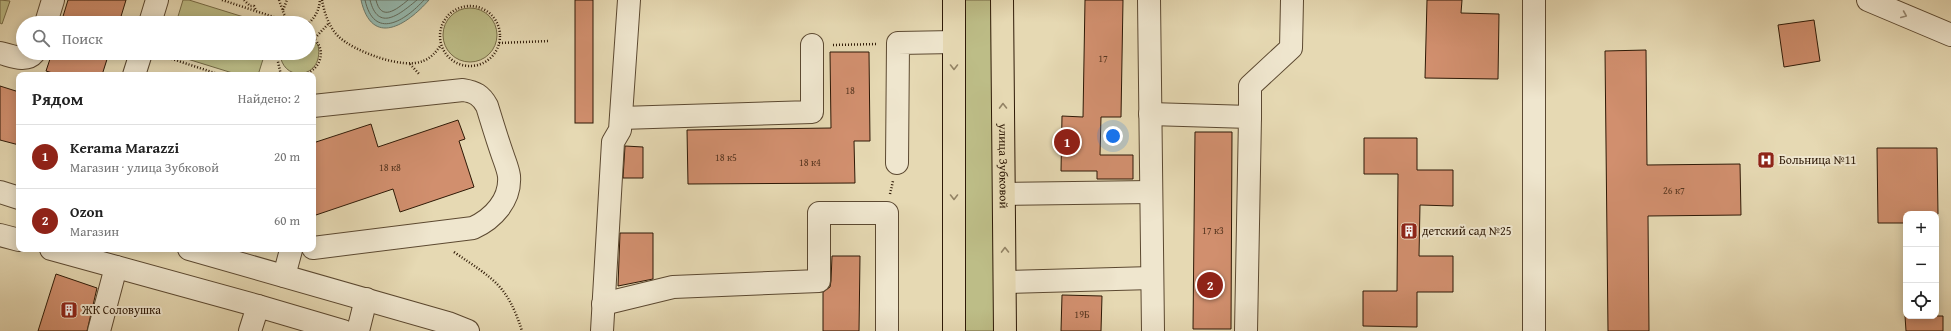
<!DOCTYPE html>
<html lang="ru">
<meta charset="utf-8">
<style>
body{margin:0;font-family:"Gentium Book Plus",serif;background:#f6f6f6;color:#222}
.controls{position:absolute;right:12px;bottom:12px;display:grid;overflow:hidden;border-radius:8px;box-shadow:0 2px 10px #0003}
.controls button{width:36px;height:36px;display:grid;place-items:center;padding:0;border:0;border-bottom:1px solid #e0e0e0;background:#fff;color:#222;font:20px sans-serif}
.you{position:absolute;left:1113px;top:136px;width:14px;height:14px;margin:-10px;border:3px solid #fff;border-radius:50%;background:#1a73e8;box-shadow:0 0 0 6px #1a73e833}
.badge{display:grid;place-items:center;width:26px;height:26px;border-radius:50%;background:#8f2418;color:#fff;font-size:13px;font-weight:700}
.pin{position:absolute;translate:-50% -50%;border:2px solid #fff;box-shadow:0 1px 4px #0006}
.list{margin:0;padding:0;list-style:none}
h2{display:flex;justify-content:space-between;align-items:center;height:52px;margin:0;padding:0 16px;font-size:17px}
h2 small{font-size:13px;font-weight:400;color:#767676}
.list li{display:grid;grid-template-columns:26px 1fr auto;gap:12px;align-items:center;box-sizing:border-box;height:64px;padding:0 16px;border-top:1px solid #e0e0e0}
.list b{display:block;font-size:15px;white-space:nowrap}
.list p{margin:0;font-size:13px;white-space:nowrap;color:#767676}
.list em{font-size:13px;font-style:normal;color:#767676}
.icon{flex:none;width:22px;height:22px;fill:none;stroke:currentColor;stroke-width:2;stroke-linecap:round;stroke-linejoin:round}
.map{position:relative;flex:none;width:1951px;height:331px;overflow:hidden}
.search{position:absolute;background:#fff;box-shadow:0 2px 10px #0003;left:16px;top:16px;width:300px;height:44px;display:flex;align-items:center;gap:10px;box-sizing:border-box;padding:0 14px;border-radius:22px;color:#767676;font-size:15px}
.panel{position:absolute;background:#fff;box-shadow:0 2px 10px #0003;left:16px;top:72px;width:300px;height:180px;border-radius:8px}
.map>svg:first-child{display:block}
.green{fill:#bdbd87;stroke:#766b46}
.water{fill:#96bab0;stroke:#6c7a6c}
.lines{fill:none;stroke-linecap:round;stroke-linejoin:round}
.shore{stroke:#626a5b;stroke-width:1}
.building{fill:#d18f6e;stroke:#2e1906}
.minor-casing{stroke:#5c4931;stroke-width:24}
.major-casing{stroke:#2e1906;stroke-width:24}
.path{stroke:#2e1906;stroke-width:2.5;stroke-dasharray:1 2;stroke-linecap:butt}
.minor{stroke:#efe6ce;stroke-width:22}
.major{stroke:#e6d9b3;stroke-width:22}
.oneway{stroke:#988a74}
.oneway2{stroke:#938365}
.labels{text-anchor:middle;stroke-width:4;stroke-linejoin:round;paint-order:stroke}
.number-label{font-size:10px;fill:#573620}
.poi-label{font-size:12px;fill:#2e1906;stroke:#efe6ce;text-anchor:start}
.street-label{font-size:12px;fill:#2e1906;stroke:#efe6ce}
</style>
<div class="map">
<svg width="1951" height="331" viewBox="0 0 1951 331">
<rect width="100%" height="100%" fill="#e6d9b3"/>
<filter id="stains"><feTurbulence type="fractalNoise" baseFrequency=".005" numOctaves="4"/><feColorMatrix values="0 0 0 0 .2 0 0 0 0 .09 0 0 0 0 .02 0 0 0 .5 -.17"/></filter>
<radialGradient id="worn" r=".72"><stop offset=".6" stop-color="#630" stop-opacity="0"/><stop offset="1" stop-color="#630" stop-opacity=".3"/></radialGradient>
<g class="green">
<path d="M0,0L10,1L2,24L0,23Z"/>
<path d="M183,0H189L263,23H176Z"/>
<path d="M962,0H992L996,331H962Z"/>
<circle cx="470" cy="35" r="27"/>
<path d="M309,36L318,45C325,79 282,84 280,53H309Z"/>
<path d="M168,53H265L258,75H239Z"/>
</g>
<path class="water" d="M361,0H429C407,25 372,48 361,0Z"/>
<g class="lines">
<g class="shore">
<path d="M365,0C374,41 405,21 424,0"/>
<path d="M370,0C378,33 400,14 417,0"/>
<path d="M376,0C381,22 396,10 408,0"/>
</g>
</g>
<g class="building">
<path d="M68,0H126L119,23H61Z"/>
<rect x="575" y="0" width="18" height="123"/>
<path d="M1085,0H1123L1121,117H1101L1100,155H1133V179H1097V171H1061L1062,116L1083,117Z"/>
<path d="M1427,0H1462L1461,13L1499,14L1498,79L1425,78Z"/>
<path d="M1814,20L1820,61L1784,67L1778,25Z"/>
<path d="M1646,50L1647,165L1740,164L1741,215L1648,216L1649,331H1608L1605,51Z"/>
<path d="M830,52H869L870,141H854L855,183L688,184L687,130L831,128Z"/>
<path d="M52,53H109L102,75H59L46,71Z"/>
<path d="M0,86L19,92V145L0,140Z"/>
<path d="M458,120L465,139L459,141L474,187L400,212L393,189L313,216V143L371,124L378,147Z"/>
<path d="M1195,132H1232L1231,329H1193Z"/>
<path d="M1364,138H1417V170H1453V206L1420,205L1419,256H1453V292H1417V327L1363,326V291H1397L1398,174H1364Z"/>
<path d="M625,146L643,147V178H623Z"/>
<path d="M1877,148H1937L1938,214H1906V223H1878Z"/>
<path d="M620,233H653V279L618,286Z"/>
<path d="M832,256H860L859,331H823V292L830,287L831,281Z"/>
<path d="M56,274L97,288L87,331H38Z"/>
<path d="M1062,295L1102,296L1101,331H1061Z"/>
<path d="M1905,316H1943V331H1906Z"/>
</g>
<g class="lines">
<g class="minor-casing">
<g id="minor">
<path d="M1149,0L1153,331"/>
<path d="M1534,0V331"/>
<path d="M1868,0L1951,35"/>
<path d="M46,23L53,0"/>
<path d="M150,23L157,0"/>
<path d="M0,53C10,55 26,63 34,53"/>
<path d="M134,75L141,53"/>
<path d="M313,106L463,90C475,92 481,95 487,106C492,122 497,139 503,156C505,162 508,169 509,176C511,200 493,219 473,228L313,248"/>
<path d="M1150,114L1250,117L1246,331"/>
<path d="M1250,117V86L1291,48L1292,0"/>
<path d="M621,118L812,112V45"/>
<path d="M897,163L898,43L954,42"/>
<path d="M0,192L19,198"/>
<path d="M1004,194L1151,192"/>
<path d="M0,235L19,240"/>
<path d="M51,249L258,306"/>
<path d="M189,249L448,323L468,331"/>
<path d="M284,276L291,250"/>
<path d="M1005,282L1152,278"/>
<path d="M603,304L673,287L819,281V213H887V331"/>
<path d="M99,331L116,267"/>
<path d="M250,331L258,306L343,331"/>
<path d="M358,331L366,299"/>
<path d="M602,331L613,142L620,130L629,0"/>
</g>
</g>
<g class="major-casing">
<g id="major">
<path id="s1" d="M1002,0L1005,331"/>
<path d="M954,331V0"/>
</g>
</g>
<g class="path">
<path d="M222,0L289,22"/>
<path d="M244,0L250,6H254L256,11"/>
<path d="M279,0L284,14L290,23"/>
<path d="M322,0C324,12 329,27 338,36C353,51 403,70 423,61C431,58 436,52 441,45"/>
<circle cx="470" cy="36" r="30"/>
<path d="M283,10L287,0"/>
<path d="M121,17L130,19"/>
<path d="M309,23C316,16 319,10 320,0"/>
<path d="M315,38L329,23"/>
<path d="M499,43L549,41"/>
<path d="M833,45L878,44"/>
<path d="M276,53L281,75"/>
<path d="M160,55L221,75"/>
<path d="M410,64L420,75"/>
<path d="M286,75H299"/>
<path d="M302,75C323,70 328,46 309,35"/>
<path d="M890,194L893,181"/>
<path d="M454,252C493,279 507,284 522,331"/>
</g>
<use href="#minor" class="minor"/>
<use href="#major" class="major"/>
</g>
<defs><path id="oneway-chevron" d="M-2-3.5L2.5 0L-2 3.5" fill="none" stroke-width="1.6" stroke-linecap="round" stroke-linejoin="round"/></defs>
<use class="oneway" href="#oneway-chevron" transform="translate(1904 15) rotate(23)"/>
<g class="oneway2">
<use href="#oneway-chevron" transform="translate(954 67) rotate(90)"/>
<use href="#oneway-chevron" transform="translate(1003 106) rotate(-91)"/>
<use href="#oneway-chevron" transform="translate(954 197) rotate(90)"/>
<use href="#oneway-chevron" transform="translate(1005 250) rotate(-91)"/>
</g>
<defs>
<g id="hospital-square" transform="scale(0.9)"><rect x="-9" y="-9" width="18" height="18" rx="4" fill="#8f2418" stroke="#efe6ce"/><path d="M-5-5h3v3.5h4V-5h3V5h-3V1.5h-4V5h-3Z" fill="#fff"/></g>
<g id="building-square" transform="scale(0.9)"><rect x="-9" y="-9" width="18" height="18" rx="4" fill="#8f2418" stroke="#efe6ce"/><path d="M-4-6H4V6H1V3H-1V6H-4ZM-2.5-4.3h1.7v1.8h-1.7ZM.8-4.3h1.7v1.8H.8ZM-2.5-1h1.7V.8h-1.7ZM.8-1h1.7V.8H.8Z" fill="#fff"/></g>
</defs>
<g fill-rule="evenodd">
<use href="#hospital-square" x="1766" y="160"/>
<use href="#building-square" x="1409" y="231"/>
<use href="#building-square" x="69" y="310"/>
</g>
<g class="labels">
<g class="number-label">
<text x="1103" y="62">17</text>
<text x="850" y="94">18</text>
<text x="726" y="161">18 к5</text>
<text x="810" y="166">18 к4</text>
<text x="390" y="171">18 к8</text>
<text x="1674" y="194">26 к7</text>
<text x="1213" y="234">17 к3</text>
<text x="1082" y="318">19Б</text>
</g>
<g class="poi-label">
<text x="1779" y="164">Больница №11</text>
<text x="1422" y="235">детский сад №25</text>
<text x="82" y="314">ЖК Соловушка</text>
</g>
<g class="street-label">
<text dy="4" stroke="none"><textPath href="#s1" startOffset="166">улица Зубковой</textPath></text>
</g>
</g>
<rect width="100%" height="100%" filter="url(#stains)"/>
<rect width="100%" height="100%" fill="url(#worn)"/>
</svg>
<div class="controls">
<button>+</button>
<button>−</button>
<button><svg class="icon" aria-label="locate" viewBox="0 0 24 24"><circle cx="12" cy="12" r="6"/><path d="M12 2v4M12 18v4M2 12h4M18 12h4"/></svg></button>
</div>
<div class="you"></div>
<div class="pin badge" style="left:1067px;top:142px">1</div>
<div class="pin badge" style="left:1210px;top:285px">2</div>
<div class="search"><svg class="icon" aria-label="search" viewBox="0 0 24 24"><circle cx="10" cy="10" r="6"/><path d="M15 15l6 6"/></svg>Поиск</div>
<section class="panel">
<h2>Рядом<small>Найдено: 2</small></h2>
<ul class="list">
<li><span class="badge">1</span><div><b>Kerama Marazzi</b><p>Магазин · улица Зубковой</p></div><em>20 m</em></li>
<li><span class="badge">2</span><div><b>Ozon</b><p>Магазин</p></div><em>60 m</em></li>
</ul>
</section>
</div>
